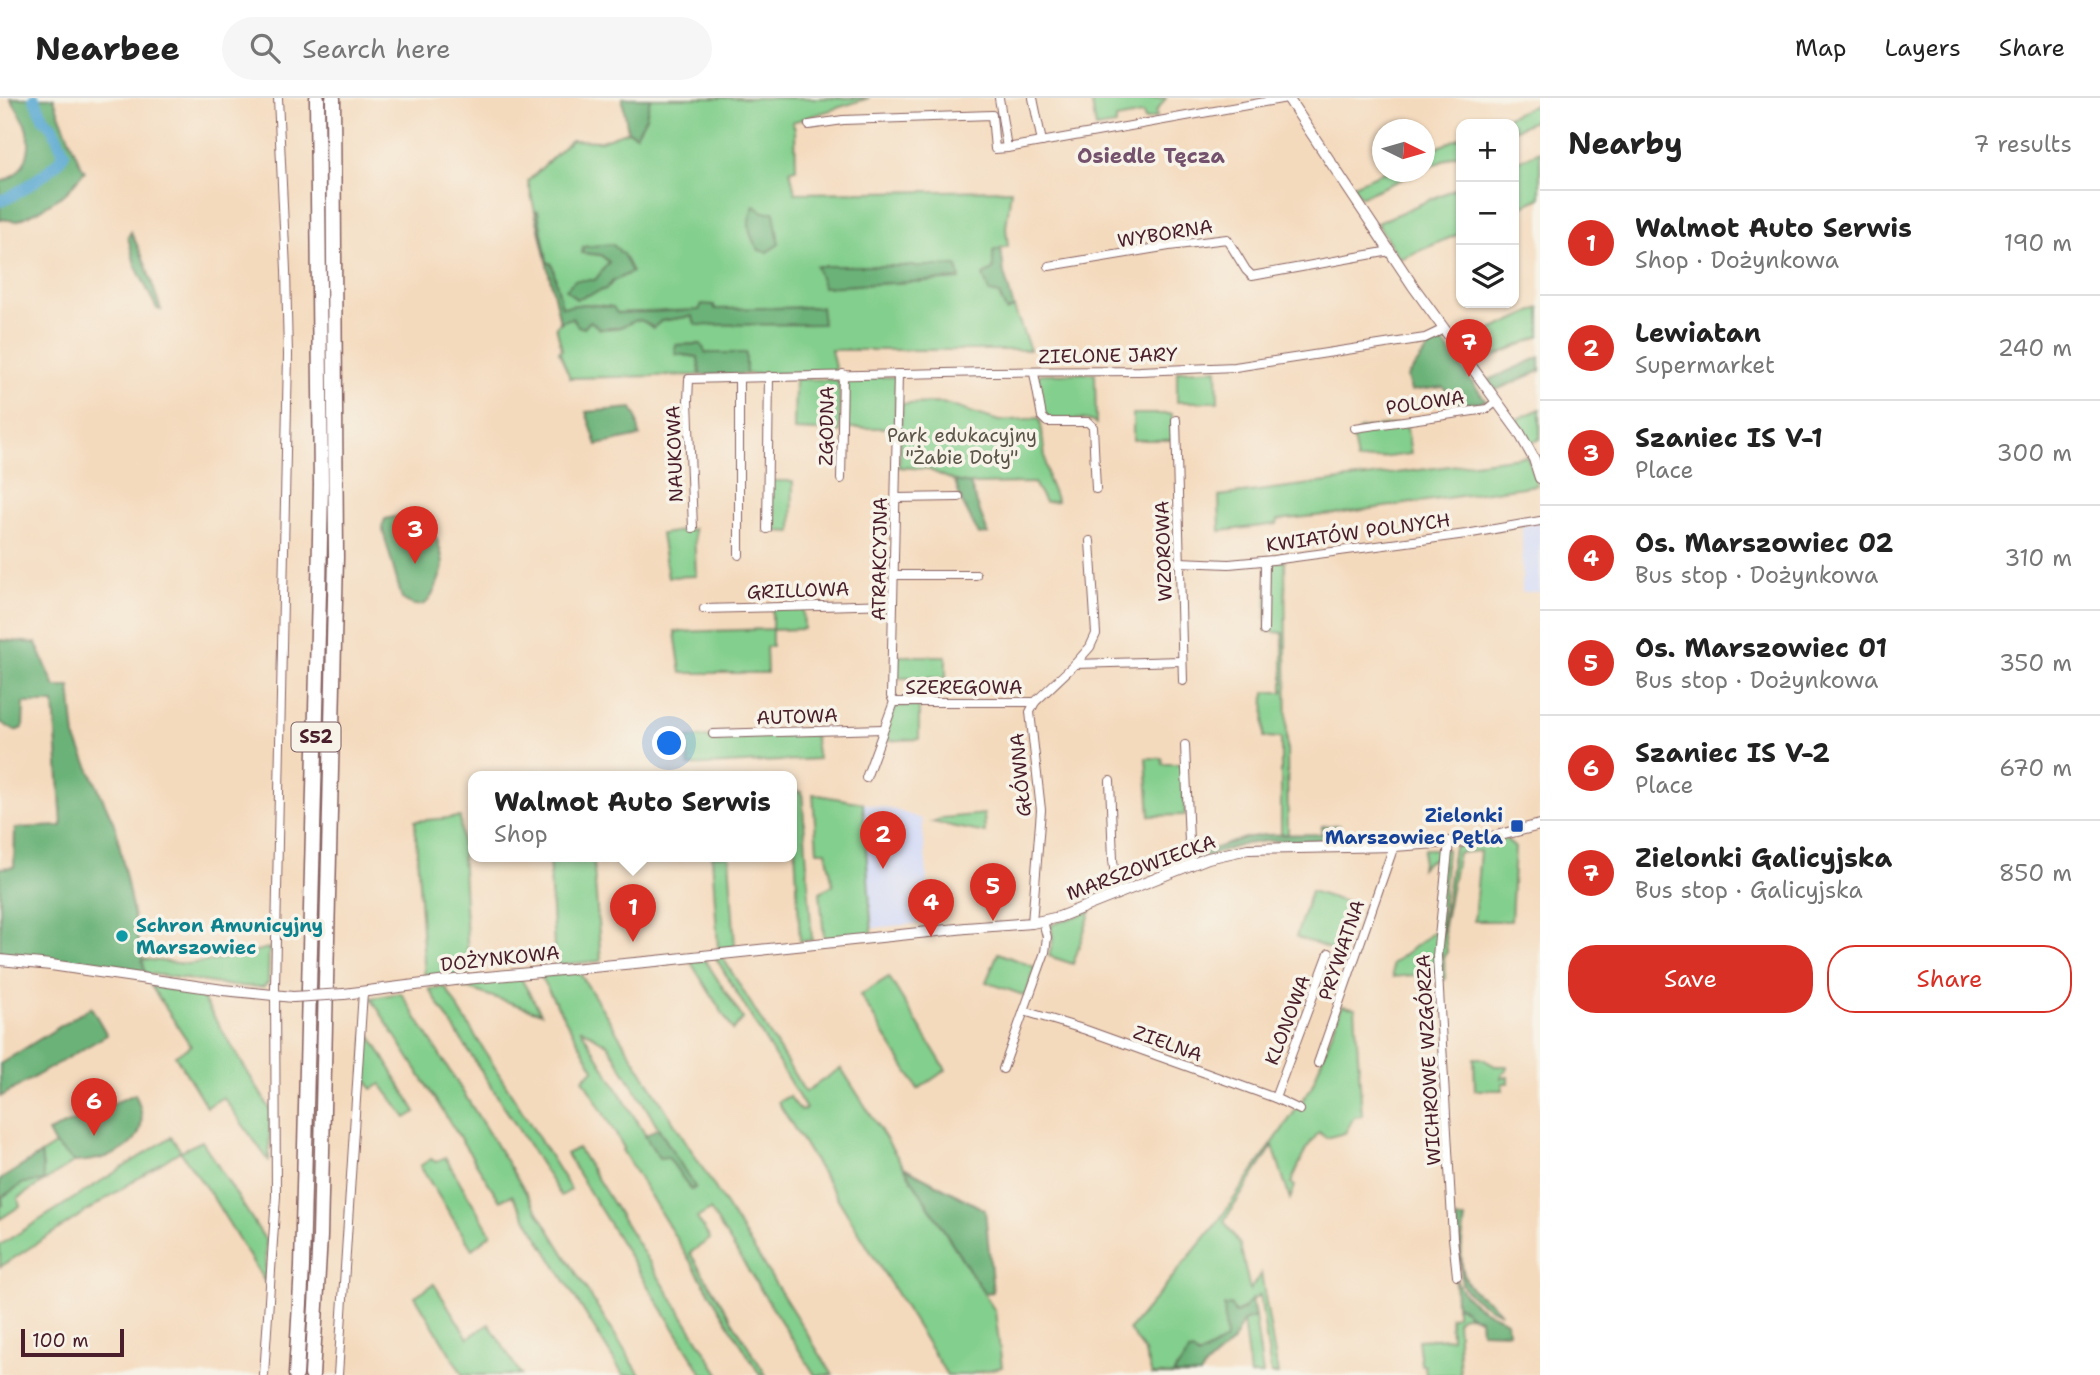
<!DOCTYPE html>
<meta charset="utf-8">
<style>
body{margin:0;font-family:"Shantell Sans",sans-serif;background:#f6f6f6;color:#222}
.controls{position:absolute;right:21px;top:21px;display:grid;overflow:hidden;border-radius:14px;box-shadow:0 2px 5px #0004}
.controls button{width:63px;height:63px;display:grid;place-items:center;padding:0;border:0;border-bottom:2px solid #e0e0e0;background:#fff;color:#222;font:35px sans-serif}
.compass{position:absolute;left:1372px;top:21px;width:63px;height:63px;border-radius:50%;background:#fff;box-shadow:0 2px 5px #0004;rotate:95deg}
.scale{position:absolute;left:21px;bottom:18px;width:103px;box-sizing:border-box;padding-left:7px;border:4px solid #4a1f2b;border-top:0;font-size:19px;line-height:24px;white-space:nowrap;color:#4a1f2b;-webkit-text-stroke:5px #f7f3e8;paint-order:stroke}
.you{position:absolute;left:670px;top:646px;width:24px;height:24px;margin:-18px;border:5px solid #fff;border-radius:50%;background:#1a73e8;box-shadow:0 0 0 10px #1a73e833}
.badge{display:grid;place-items:center;width:46px;height:46px;border-radius:50%;background:#d93025;color:#fff;font-size:23px;font-weight:700}
.pin{position:absolute;translate:-50% -58px;filter:drop-shadow(0 2px 4px #0008)}
.pin::after{content:'';position:absolute;top:37px;width:24px;height:21px;background:inherit;clip-path:polygon(0 0,100% 0,50% 100%)}
.popup{position:absolute;left:468px;top:673px;width:329px;height:91px;box-sizing:border-box;display:grid;place-content:center;border-radius:14px;background:#fff;filter:drop-shadow(0 2px 5px #0005);font-size:23px;white-space:nowrap;color:#767676}
.popup b{font-size:26px;color:#222}
.popup::after{content:'';position:absolute;left:50%;top:100%;margin-left:-14px;border:14px solid transparent;border-top-color:#fff}
.list{margin:0;padding:0;list-style:none}
h2{display:flex;justify-content:space-between;align-items:center;height:91px;margin:0;padding:0 28px;font-size:30px}
h2 small{font-size:23px;font-weight:400;color:#767676}
.list li{display:grid;grid-template-columns:46px 1fr auto;gap:21px;align-items:center;box-sizing:border-box;height:105px;padding:0 28px;border-top:2px solid #e0e0e0}
.list b{display:block;font-size:26px;white-space:nowrap}
.list p{margin:0;font-size:23px;white-space:nowrap;color:#767676}
.list em{font-size:23px;font-style:normal;color:#767676}
.actions{display:flex;gap:14px;padding:21px 28px}
.actions a{flex:1;padding:16px 0;border:2px solid #d93025;border-radius:28px;text-align:center;font-size:24px;color:#d93025}
.actions .main{background:#d93025;color:#fff}
.icon{flex:none;width:38px;height:38px;fill:none;stroke:currentColor;stroke-width:2;stroke-linecap:round;stroke-linejoin:round}
.map{position:relative;flex:none;width:1540px;height:1277px;overflow:hidden}
header{display:flex;align-items:center;gap:42px;box-sizing:border-box;height:98px;padding:0 35px;background:#fff;border-bottom:2px solid #e0e0e0}
header strong{font-size:33px}
nav{display:flex;gap:38px;margin-inline-start:auto;font-size:24px}
.search{width:490px;height:63px;background:#f6f6f6;display:flex;align-items:center;gap:18px;box-sizing:border-box;padding:0 24px;border-radius:38px;color:#767676;font-size:26px}
main{display:flex}
aside{flex:1;background:#fff}
.map>svg:first-child{display:block}
.built{fill:#d1d9f9}
.green{fill:#83cf8d;stroke:#66775c;stroke-width:2;fill-rule:evenodd}
.forest{fill:#6ab278;stroke:#5a6852;stroke-width:2}
.lines{fill:none;stroke-linecap:round;stroke-linejoin:round}
.river{stroke:#58a8d2;stroke-width:12}
.minor-casing{stroke:#86605e;stroke-width:10}
.tertiary-casing{stroke:#86605e;stroke-width:12}
.motorway-casing{stroke:#86605e;stroke-width:17}
.minor{stroke:#fff;stroke-width:8}
.tertiary{stroke:#fff;stroke-width:10}
.motorway{stroke:#fff;stroke-width:14}
.tertiary-bridge-casing{stroke:#86605e;stroke-width:12;stroke-linecap:butt}
.tertiary-bridge{stroke:#fff;stroke-width:10}
.transit-dot{fill:#1a4fb4;stroke:#f7f3e8;stroke-width:2.5}
.culture-dot{fill:#0f9aa8;stroke:#f7f3e8;stroke-width:2.5}
.labels{text-anchor:middle;stroke-width:7;stroke-linejoin:round;paint-order:stroke}
.shield{fill:#f7f3e8;stroke:#7e5f64;stroke-width:2}
.shield-label{font-size:18px;font-weight:bold;fill:#4a1f2b}
.street-label{font-size:19px;fill:#4a1f2b;stroke:#f7f3e8}
.park-label{font-size:19px;fill:#5b5448;stroke:#f7f3e8}
.transit-label{font-size:19px;font-weight:bold;fill:#164399;stroke:#f7f3e8;text-anchor:end}
.culture-label{font-size:19px;font-weight:bold;fill:#0d838f;stroke:#f7f3e8;text-anchor:start}
.neighbourhood-label{font-size:21px;font-weight:bold;fill:#74516c;stroke:#f7f3e8}
</style>
<header>
<strong>Nearbee</strong>
<div class="search"><svg class="icon" aria-label="search" viewBox="0 0 24 24"><circle cx="10" cy="10" r="6"/><path d="M15 15l6 6"/></svg>Search here</div>
<nav><a>Map</a><a>Layers</a><a>Share</a></nav>
</header>
<main>
<div class="map">
<svg width="1540" height="1277" viewBox="0 0 1540 1277">
<rect width="100%" height="100%" fill="#f7f3e8"/>
<filter id="ink" filterUnits="userSpaceOnUse"><feTurbulence type="fractalNoise" baseFrequency=".0143" numOctaves="2"/><feDisplacementMap in="SourceGraphic" scale="14" xChannelSelector="R" yChannelSelector="G"/><feConvolveMatrix kernelMatrix="1 2 1 2 8 2 1 2 1" color-interpolation-filters="sRGB"/></filter>
<filter id="wash" filterUnits="userSpaceOnUse"><feTurbulence type="fractalNoise" baseFrequency=".00686" numOctaves="4" result="noise"/><feDisplacementMap in="SourceGraphic" scale="28" xChannelSelector="R" yChannelSelector="G"/><feGaussianBlur stdDeviation="1.57" result="paint"/><feColorMatrix in="noise" values="0 0 0 0 0 0 0 0 0 0 0 0 0 0 0 0 0 1.4 0 .05"/><feComposite in="paint" operator="in"/></filter>
<g filter="url(#wash)">
<rect width="100%" height="100%" fill="#f4dabd"/>
<g class="built">
<path d="M1540,425V494H1522V428Z"/>
<path d="M863,705L895,712L922,721L931,824L873,830Z"/>
</g>
<g class="green">
<path d="M650,0H869L792,24L795,31L796,71L790,72L795,95L1011,92L1006,130L1008,148L993,153L999,196L1006,212L1014,210L1030,252H831L836,274L746,276L745,255H706L700,246L676,247V256L698,259L700,277L570,280L559,253L562,252L556,228L566,221L572,220L578,228L584,230L590,223L595,225L642,222L653,230L661,223L692,218L696,227L820,209L616,215L612,209L585,206L562,209L552,166L547,164L538,114H535L528,83L571,42L601,43L628,33L636,37L646,19ZM583,155L623,156L631,174L613,183L606,191L575,182H595L609,164L601,157ZM817,168H956L959,181L824,189Z"/>
<path d="M1091,0H1166L1156,14L1157,19L1145,22L1143,16L1116,21V27L1096,30Z"/>
<path d="M1540,5V20L1514,32V26H1491Z"/>
<path d="M1461,39V55L1425,71V55Z"/>
<path d="M1540,53V100L1514,112V65Z"/>
<path d="M1384,74H1419L1360,99L1353,87Z"/>
<path d="M1461,88V135L1400,161L1377,125Z"/>
<path d="M1540,210V238L1475,267L1460,246Z"/>
<path d="M1217,271L1218,304H1177V273Z"/>
<path d="M1095,275L1096,326C1081,315 1058,328 1043,317L1038,278L1041,276Z"/>
<path d="M847,279H896L895,330H846Z"/>
<path d="M795,281L837,282L839,287L840,334L794,332Z"/>
<path d="M942,305L999,323L1040,320L1048,382L1057,403L1045,404L1034,385L970,386L955,383L927,371L899,369L902,306Z"/>
<path d="M1540,311V341L1531,345L1515,322Z"/>
<rect x="1133" y="316" width="39" height="26"/>
<path d="M1406,325L1411,356L1357,363L1353,340L1360,331Z"/>
<path d="M1527,358L1537,387L1343,415L1278,422L1277,426L1220,433L1219,398Z"/>
<path d="M770,383H793L792,434L772,433L770,424Z"/>
<path d="M694,431L696,478L668,479L661,436Z"/>
<path d="M1285,463L1288,736H1281V640L1264,639L1265,594H1283V535L1266,533L1268,465Z"/>
<path d="M803,509L804,531L772,532V549H766L767,575H681L675,534L772,531V510Z"/>
<rect x="894" y="558" width="52" height="22"/>
<path d="M895,608H919V641L882,643Z"/>
<path d="M814,636L818,661L689,668L686,640Z"/>
<path d="M1146,660H1162L1163,666H1182L1185,717L1150,718Z"/>
<path d="M792,693L802,694L812,842L800,843Z"/>
<path d="M813,696L863,705L872,836L824,841L820,794L833,787L826,753H817Z"/>
<path d="M984,716L985,735L932,724L943,720Z"/>
<path d="M460,719L469,876L425,880L415,723Z"/>
<path d="M1506,741L1515,750L1511,823H1474L1480,753L1458,755L1444,828L1447,854L1444,858L1445,882H1442L1440,846L1454,749Z"/>
<path d="M1424,751H1447L1437,875L1393,879L1392,866L1436,832L1434,821L1441,764L1438,759L1427,764L1421,770Z"/>
<path d="M549,758H593L601,863L555,867Z"/>
<path d="M712,758H729L735,849L718,850Z"/>
<path d="M1311,793L1349,805L1333,852L1296,839Z"/>
<path d="M1091,813L1073,866L1049,858L1053,842L1051,827Z"/>
<path d="M269,850L268,885L263,889L233,888L145,875L142,861L186,866L213,863Z"/>
<path d="M998,855L1035,869L1026,898L986,884Z"/>
<path d="M716,860H723L805,994L841,970L995,1213L1002,1269L967,1277H947L778,1004L789,998L801,1013L806,1011Z"/>
<path d="M705,862L743,921L733,932L690,863Z"/>
<path d="M579,874L833,1277H815L710,1112L697,1120L710,1141L690,1155L766,1277H760L622,1052L624,1050L583,981L594,971L540,878ZM580,930L608,947L695,1090L691,1092L668,1059H659Z"/>
<path d="M520,879L541,915L460,888Z"/>
<path d="M889,879L946,972L918,991L860,897Z"/>
<path d="M151,888L200,896L270,1011L269,1063L223,999L207,1009L175,957L191,948Z"/>
<path d="M445,889L571,1092L561,1098L429,891Z"/>
<path d="M401,895L640,1277H623L512,1097L500,1103L371,900Z"/>
<path d="M1342,908L1355,910L1362,1018L1354,1019L1345,1035L1326,1040L1319,1034L1306,1051L1291,1085L1295,1088L1290,1101L1273,1048L1224,1123L1240,1147L1250,1192L1261,1175L1278,1276L1271,1275L1260,1197C1250,1202 1245,1211 1235,1215L1226,1242L1176,1271L1173,1277H1152L1144,1252L1129,1232L1217,1125L1311,990Z"/>
<path d="M366,930L416,1014L406,1020L381,986L372,991L362,975Z"/>
<path d="M1474,960H1481L1495,968H1507L1506,974H1504L1501,980L1508,979V985H1502L1503,992H1475Z"/>
<path d="M171,1039L181,1053L202,1043L266,1143L265,1184L214,1101L180,1053L0,1169V1147Z"/>
<path d="M55,1047L75,1064L18,1100L20,1108L0,1121L1,1100L43,1070L41,1056Z"/>
<path d="M578,1050L720,1277H703L566,1056Z"/>
<path d="M445,1059L491,1136L472,1151L420,1068L431,1061L436,1064Z"/>
<path d="M434,1186L468,1240L489,1226L521,1277H463L415,1198Z"/>
<path d="M1456,1206L1470,1217L1461,1219L1457,1223L1460,1277H1426L1425,1268L1421,1266L1418,1242L1451,1240L1450,1219L1456,1218Z"/>
<path d="M1255,1219L1263,1277H1250L1243,1223Z"/>
</g>
<g class="forest">
<path d="M10,0H54C56,9 80,69 85,73L66,95L38,113L17,123L0,121V84C23,78 35,52 26,30C23,19 16,9 10,0Z"/>
<path d="M622,0H650L646,19L636,37L628,33Z"/>
<path d="M754,108L764,114H774L779,146L767,154L759,152C749,139 745,123 754,108Z"/>
<path d="M538,113L547,164L552,166L562,209L585,206L613,209L617,215L699,212L702,206L714,207L715,211L821,209L823,226L696,227L692,218L661,223L653,230C638,218 638,222 623,228C617,231 606,230 600,231L590,223L584,230L578,228L572,220L560,224L535,114Z"/>
<path d="M131,134L144,162L161,212L157,211L135,167L128,139Z"/>
<path d="M612,146L623,156L632,174L613,183L606,191L576,201L566,191L575,182H595L609,164L601,157L582,155L583,149Z"/>
<path d="M1001,150L1004,175L1014,210L1006,213L999,196L989,194L983,177L993,172V153Z"/>
<path d="M816,168H957L960,181L823,189Z"/>
<path d="M1438,238L1486,303L1459,306L1443,289L1411,293L1407,279Z"/>
<path d="M701,246L706,255H746V276L700,277L698,259L676,256L675,247Z"/>
<path d="M1540,259V273L1496,292L1488,282Z"/>
<path d="M632,310L636,318L640,338L597,347L586,314Z"/>
<path d="M955,383L970,386L988,436L979,437L961,402Z"/>
<path d="M402,417L436,439C439,448 443,458 443,467C443,473 440,478 438,484C431,503 424,516 402,501L382,429L385,421Z"/>
<path d="M0,542L36,545L55,589H70L75,639L116,730L145,875L21,858L0,857V770L14,769L15,730L62,728L54,605H24L23,630L15,633L0,624Z"/>
<path d="M1339,727L1338,742L1266,743L1245,746L1196,761L1193,758L1244,740L1264,737L1321,736L1322,728Z"/>
<path d="M91,909L107,937L0,999V966Z"/>
<path d="M135,996C158,1044 116,1062 75,1064L55,1047L48,1034Z"/>
<path d="M658,1030L695,1089L691,1092L668,1059L659,1060L645,1038Z"/>
<path d="M41,1056L44,1083L24,1085L2,1099L3,1107L0,1108V1082Z"/>
<path d="M904,1069L985,1112L993,1194L984,1195Z"/>
<path d="M1456,1121H1465C1462,1141 1456,1174 1472,1191C1481,1200 1490,1201 1501,1215C1485,1208 1471,1201 1462,1186Z"/>
<path d="M1455,1179C1464,1204 1484,1213 1507,1223L1508,1234L1481,1233L1480,1221L1470,1217L1456,1206Z"/>
<path d="M1252,1201L1255,1219L1243,1223L1232,1245L1206,1268L1200,1277H1173L1189,1254L1193,1253L1198,1259L1226,1242L1224,1208L1231,1207L1235,1215L1241,1213Z"/>
</g>
<g class="lines">
<path class="river" d="M0,103C15,98 59,69 64,55L52,29L44,21L34,0"/>
</g>
</g>
<g filter="url(#ink)">
<g class="lines">
<g class="minor-casing">
<g id="minor">
<path d="M999,0L1007,50"/>
<path d="M1033,0L1042,44"/>
<path d="M809,27L843,22L992,17L995,51L1007,50L1287,0"/>
<path d="M1049,168L1169,148L1227,141L1246,172L1252,178L1390,153"/>
<path d="M1034,275L1042,319L1047,324H1088L1093,329L1096,391"/>
<path d="M739,280V457"/>
<path d="M1176,322L1183,583"/>
<path d="M1355,330L1487,311L1497,303"/>
<path d="M841,381L843,276"/>
<path d="M896,400L959,399"/>
<path d="M693,430L688,303L689,281L988,274L1140,273L1235,269L1425,240L1444,231"/>
<path d="M767,431L769,278"/>
<path d="M1179,464L1229,466L1273,462L1466,436L1540,423"/>
<path d="M894,477H976"/>
<path d="M704,511L893,506"/>
<path d="M1264,533L1265,463"/>
<path d="M1075,566L1181,563"/>
<path d="M894,604L891,598L898,276"/>
<path d="M894,604H1035"/>
<path d="M713,636L883,631"/>
<path d="M1185,647L1190,768"/>
<path d="M866,680L894,604"/>
<path d="M1110,683L1113,762L1117,795"/>
<path d="M1449,744L1437,858L1453,1140L1457,1178"/>
<path d="M1032,825L1041,712L1030,614L1035,604L1075,566L1090,549L1096,536L1090,443"/>
<path d="M1024,913L1086,932L1275,1000L1300,1012"/>
<path d="M1318,965L1394,748"/>
<path d="M1003,971L1045,854L1047,839L1043,823"/>
<path d="M1275,1000L1329,855"/>
<path d="M264,1277L276,1098L275,889L288,257L286,172L278,0"/>
<path d="M338,1277L363,894"/>
</g>
</g>
<g class="tertiary-casing">
<g id="tertiary">
<path d="M1288,0L1413,188L1519,334L1534,361L1540,380"/>
<path d="M0,862L51,867L223,892L293,899"/>
<path d="M344,896L455,882L656,863L966,830L1032,825L1059,819L1208,760L1248,751L1394,748L1480,742L1540,727"/>
</g>
</g>
<g class="motorway-casing">
<g id="motorway">
<path d="M296,1277L302,1169L319,493L321,386L317,0"/>
<path d="M312,1277L320,1138L336,459L333,0"/>
</g>
</g>
<use href="#minor" class="minor"/>
<use href="#tertiary" class="tertiary"/>
<use href="#motorway" class="motorway"/>
<g class="tertiary-bridge-casing">
<path id="tertiary-bridge" d="M293,899L344,896"/>
</g>
<use href="#tertiary-bridge" class="tertiary-bridge"/>
</g>
</g>
<rect class="transit-dot" x="1510" y="721" width="14" height="14" rx="3.5"/>
<circle class="culture-dot" cx="122" cy="838" r="7"/>
<g class="labels">
<rect class="shield" x="291.5" y="624.5" width="49" height="29" rx="5"/>
<g class="shield-label">
<text x="316" y="645">S52</text>
</g>
<g class="street-label">
<text transform="translate(1165 135) rotate(-9)" y="7">WYBORNA</text>
<text transform="translate(1108 257) rotate(-1)" y="7">ZIELONE JARY</text>
<text transform="translate(1425 304) rotate(-8)" y="7">POLOWA</text>
<text transform="translate(826 328) rotate(-89)" y="7">ZGODNA</text>
<text transform="translate(674 356) rotate(-92)" y="7">NAUKOWA</text>
<text transform="translate(1358 434) rotate(-8)" y="7">KWIATÓW POLNYCH</text>
<text transform="translate(1163 453) rotate(-92)" y="7">WZOROWA</text>
<text transform="translate(879 461) rotate(-89)" y="7">ATRAKCYJNA</text>
<text transform="translate(798 492) rotate(-2)" y="7">GRILLOWA</text>
<text x="964" y="596">SZEREGOWA</text>
<text transform="translate(797 618) rotate(-2)" y="7">AUTOWA</text>
<text transform="translate(1020 677) rotate(-95)" y="7">GŁÓWNA</text>
<text transform="translate(1141 769) rotate(-20)" y="7">MARSZOWIECKA</text>
<text transform="translate(1341 852) rotate(-71)" y="7">PRYWATNA</text>
<text transform="translate(500 860) rotate(-6)" y="7">DOŻYNKOWA</text>
<text transform="translate(1287 922) rotate(-69)" y="7">KLONOWA</text>
<text transform="translate(1168 945) rotate(20)" y="7">ZIELNA</text>
<text transform="translate(1428 962) rotate(-93)" y="7">WICHROWE WZGÓRZA</text>
</g>
<g class="park-label">
<text x="962" y="344">Park edukacyjny<tspan x="962" dy="22">"Żabie Doły"</tspan></text>
</g>
<g class="transit-label">
<text x="1503" y="724">Zielonki<tspan x="1503" dy="22">Marszowiec Pętla</tspan></text>
</g>
<g class="culture-label">
<text x="136" y="834">Schron Amunicyjny<tspan x="136" dy="22">Marszowiec</tspan></text>
</g>
<g class="neighbourhood-label">
<text x="1151" y="65">Osiedle Tęcza</text>
</g>
</g>
</svg>
<div class="controls">
<button>+</button>
<button>−</button>
<button><svg class="icon" aria-label="layers" viewBox="0 0 24 24"><path d="M12 4l9 5-9 5-9-5zM3 14l9 5 9-5"/></svg></button>
</div>
<svg class="compass" viewBox="-18 -18 36 36"><path d="M0-13l5 13h-10z" fill="#e53935"/><path d="M0 13l5-13h-10z" fill="#767676"/></svg>
<div class="scale">100 m</div>
<div class="you"></div>
<div class="pin badge" style="left:633px;top:844px">1</div>
<div class="popup"><b>Walmot Auto Serwis</b>Shop</div>
<div class="pin badge" style="left:883px;top:771px">2</div>
<div class="pin badge" style="left:415px;top:466px">3</div>
<div class="pin badge" style="left:931px;top:839px">4</div>
<div class="pin badge" style="left:993px;top:823px">5</div>
<div class="pin badge" style="left:94px;top:1038px">6</div>
<div class="pin badge" style="left:1469px;top:279px">7</div>
</div>
<aside>
<h2>Nearby<small>7 results</small></h2>
<ul class="list">
<li><span class="badge">1</span><div><b>Walmot Auto Serwis</b><p>Shop · Dożynkowa</p></div><em>190 m</em></li>
<li><span class="badge">2</span><div><b>Lewiatan</b><p>Supermarket</p></div><em>240 m</em></li>
<li><span class="badge">3</span><div><b>Szaniec IS V-1</b><p>Place</p></div><em>300 m</em></li>
<li><span class="badge">4</span><div><b>Os. Marszowiec 02</b><p>Bus stop · Dożynkowa</p></div><em>310 m</em></li>
<li><span class="badge">5</span><div><b>Os. Marszowiec 01</b><p>Bus stop · Dożynkowa</p></div><em>350 m</em></li>
<li><span class="badge">6</span><div><b>Szaniec IS V-2</b><p>Place</p></div><em>670 m</em></li>
<li><span class="badge">7</span><div><b>Zielonki Galicyjska</b><p>Bus stop · Galicyjska</p></div><em>850 m</em></li>
</ul>
<div class="actions"><a class="main">Save</a><a>Share</a></div>
</aside>
</main>
